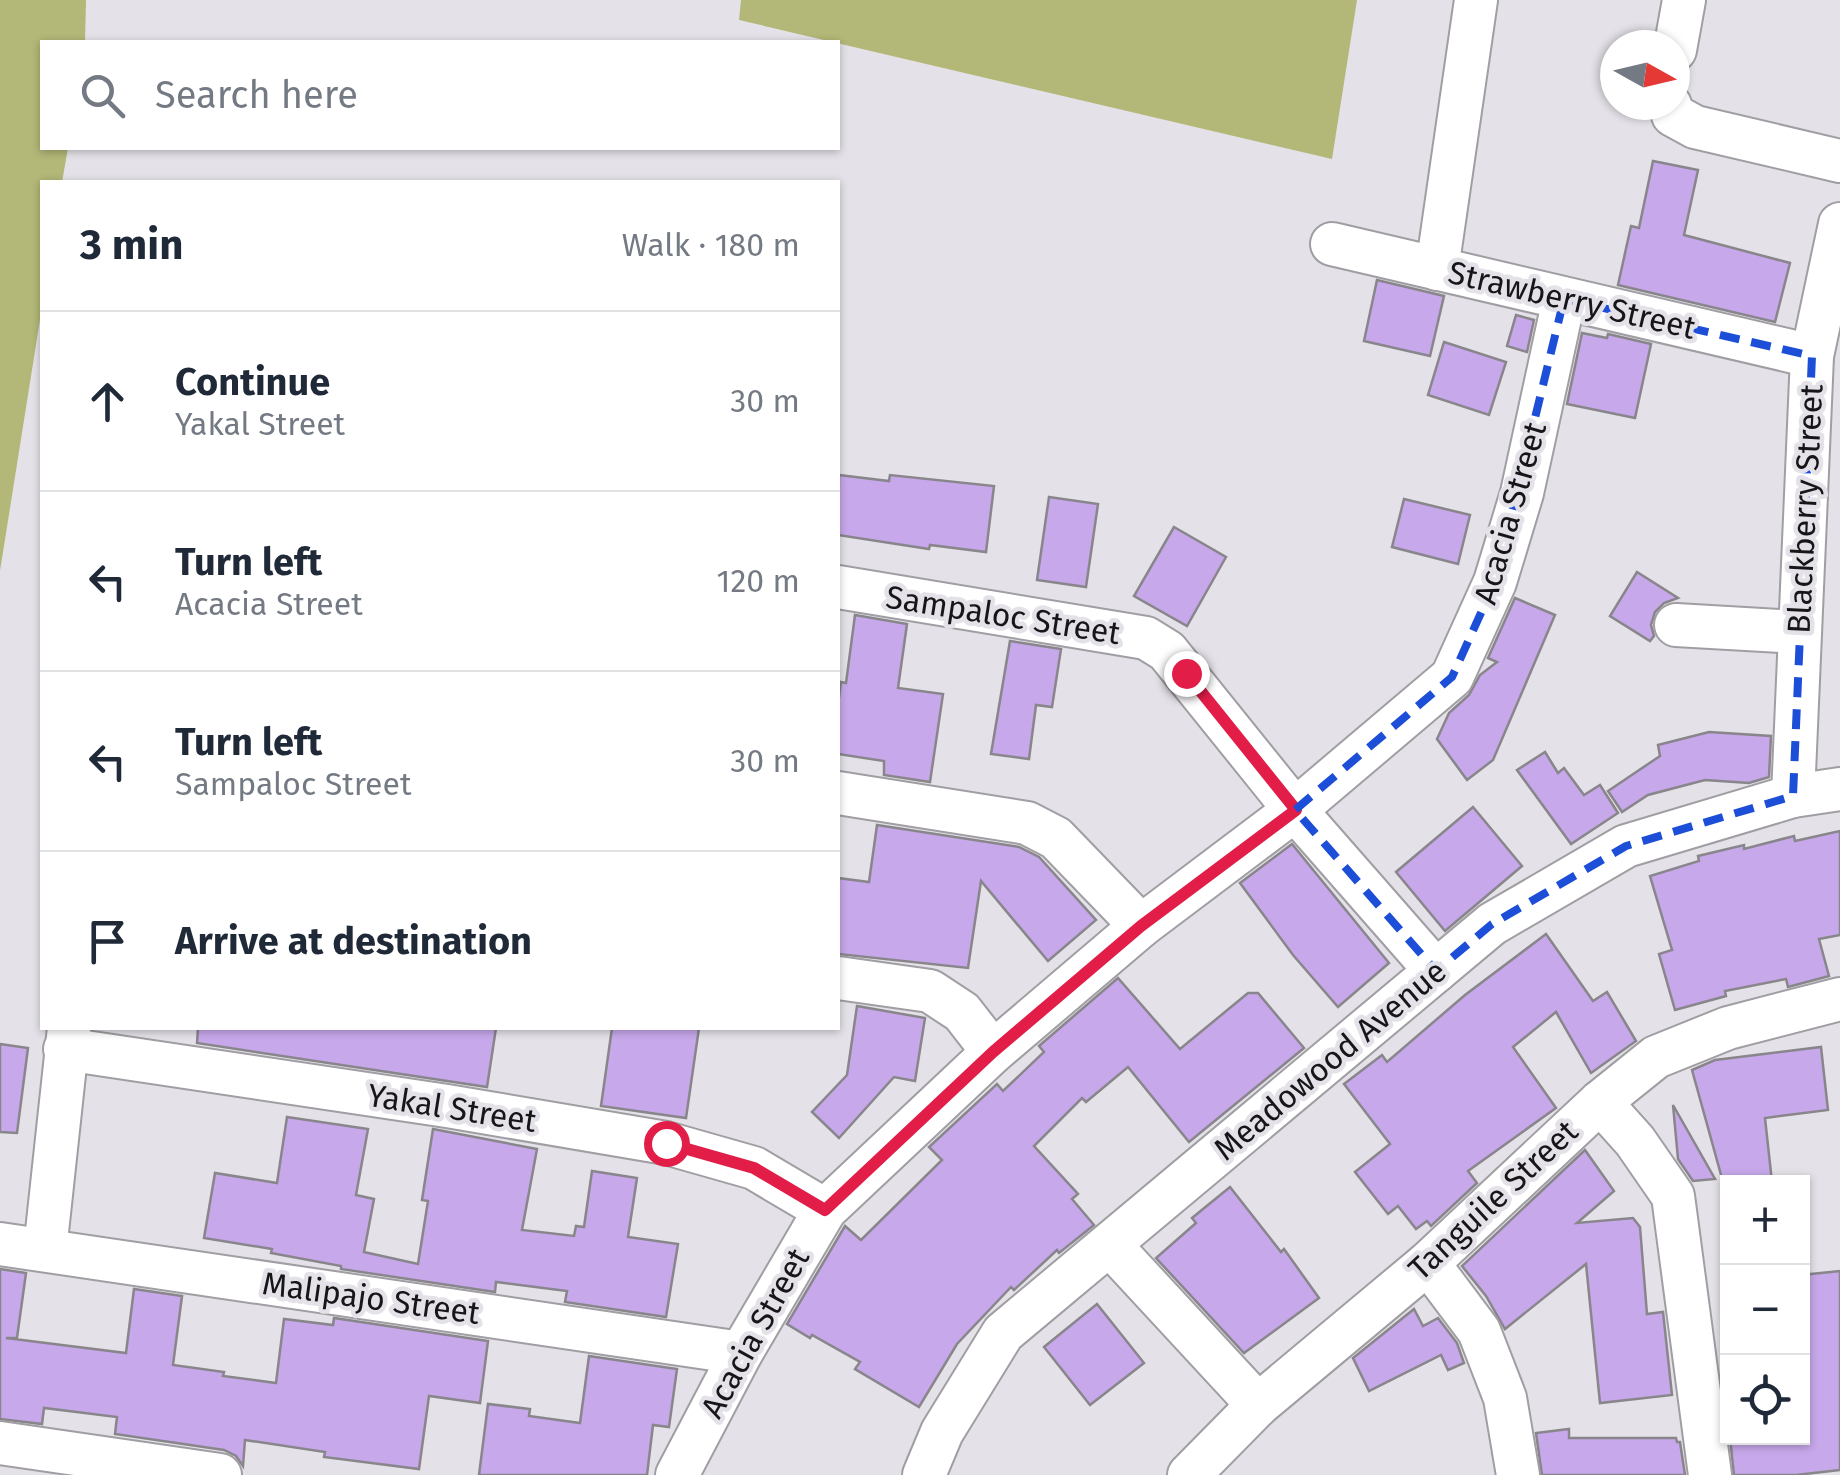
<!DOCTYPE html>
<meta charset="utf-8">
<style>
body{margin:0;font-family:"Fira Sans",sans-serif;background:#f6f6f7;color:#1f2937}
.controls{position:absolute;right:30px;bottom:30px;display:grid;overflow:hidden;border-radius:0px;box-shadow:0 2px 8px #0004}
.controls button{width:90px;height:90px;display:grid;place-items:center;padding:0;border:0;border-bottom:2px solid #e0e1e3;background:#fff;color:#1f2937;font:50px sans-serif}
.compass{position:absolute;left:1600px;top:30px;width:90px;height:90px;border-radius:50%;background:#fff;box-shadow:0 2px 8px #0004;rotate:98deg}
.stop{position:absolute;width:30px;height:30px;margin:-22px;border:8px solid #e11d48;border-radius:50%;background:#fff}
.stop.end{background:#e11d48;border-color:#fff;box-shadow:0 2px 10px #0008}
.list{margin:0;padding:0;list-style:none}
h2{display:flex;justify-content:space-between;align-items:center;height:130px;margin:0;padding:0 40px;font-size:42px}
h2 small{font-size:32px;font-weight:400;color:#747a83}
.list li{display:grid;grid-template-columns:65px 1fr auto;gap:30px;align-items:center;box-sizing:border-box;height:180px;padding:0 40px;border-top:2px solid #e0e1e3}
.list b{display:block;font-size:38px;white-space:nowrap}
.list p{margin:0;font-size:32px;white-space:nowrap;color:#747a83}
.list em{font-size:32px;font-style:normal;color:#747a83}
.icon{flex:none;width:55px;height:55px;fill:none;stroke:currentColor;stroke-width:2;stroke-linecap:round;stroke-linejoin:round}
.map{position:relative;flex:none;width:1840px;height:1475px;overflow:hidden}
.search{position:absolute;background:#fff;box-shadow:0 2px 8px #0004;left:40px;top:40px;width:800px;height:110px;display:flex;align-items:center;gap:25px;box-sizing:border-box;padding:0 35px;border-radius:0px;color:#747a83;font-size:38px}
.panel{position:absolute;background:#fff;box-shadow:0 2px 8px #0004;left:40px;top:180px;width:800px;height:850px;border-radius:0px}
.map>svg:first-child{display:block}
.green{fill:#b3b777}
.building{fill:#c7a8eb;stroke:#88868b;stroke-width:2.5}
.lines{fill:none;stroke-linecap:round;stroke-linejoin:round}
.minor-casing{stroke:#a09ea3;stroke-width:46}
.minor{stroke:#fff;stroke-width:42}
.route{stroke:#e11d48;stroke-width:12}
.marked{fill:none;stroke:#1d4ed8;stroke-width:8;stroke-dasharray:20 12;stroke-linejoin:round}
.labels{text-anchor:middle;stroke-width:9;stroke-linejoin:round;paint-order:stroke}
.street-label{font-size:32px;fill:#161517;stroke:#e4e2e8}
</style>
<div class="map">
<svg width="1840" height="1475" viewBox="0 0 1840 1475">
<rect width="100%" height="100%" fill="#e4e2e8"/>
<g class="green">
<path d="M0,0H86L85,42H42V148H68L62,182H42V307L0,571Z"/>
<path d="M741,0H1357L1332,159L739,20Z"/>
</g>
<g class="building">
<path d="M1653,161L1698,170L1684,235L1790,263L1775,322L1618,285L1631,226L1639,228Z"/>
<path d="M1377,280L1444,296L1430,356L1364,341Z"/>
<path d="M1516,315L1534,320L1527,352L1507,346Z"/>
<path d="M1582,333L1607,338L1608,334L1651,344L1635,418L1567,404Z"/>
<path d="M1444,342L1506,362L1489,415L1428,395Z"/>
<path d="M839,475L889,481L890,475L994,486L986,552L930,545L929,549L838,535Z"/>
<path d="M1049,497L1098,504L1086,587L1037,580Z"/>
<path d="M1404,499L1470,515L1458,564L1392,547Z"/>
<path d="M1174,527L1226,557L1187,626L1134,596Z"/>
<path d="M1637,572L1678,598L1664,603L1655,612L1651,625L1654,636L1650,641L1610,616Z"/>
<path d="M1515,598L1555,615L1493,760L1467,780L1437,739L1449,713L1469,695L1480,675L1497,662L1488,658Z"/>
<path d="M855,615L907,624L898,688L943,694L930,782L884,775V761L838,754V705L841,682L846,683Z"/>
<path d="M1010,641L1061,649L1052,707L1036,705L1029,759L991,754Z"/>
<path d="M1709,732L1771,736L1769,777L1749,783L1705,780L1648,795L1622,812L1608,791L1660,756L1658,745Z"/>
<path d="M1545,752L1558,773L1564,768L1584,795L1600,785L1618,813L1571,844L1517,770Z"/>
<path d="M1473,807L1522,866L1445,931L1396,872Z"/>
<path d="M877,825L1019,847L1039,857L1096,920L1048,961L981,881L968,968L838,954V878L869,882Z"/>
<path d="M1840,831V935L1819,939L1829,976L1788,987L1786,979L1725,991L1726,996L1675,1010L1659,954L1672,950L1650,876L1699,861L1698,856L1744,845V849L1794,836L1795,841Z"/>
<path d="M1292,844L1389,963L1338,1007L1293,955L1240,883Z"/>
<path d="M1546,934L1593,1001L1607,992L1636,1041L1591,1073L1556,1012L1513,1047L1556,1108L1468,1171L1477,1183L1431,1226L1427,1221L1416,1229L1398,1206L1388,1214L1355,1172L1390,1144L1344,1084L1382,1055L1387,1062L1465,995Z"/>
<path d="M1118,978L1180,1049L1248,993H1258L1304,1048L1189,1142L1128,1067L1086,1102L1082,1098L1034,1146L1078,1194L1072,1199L1094,1225L1059,1253L1057,1250L1014,1290L1011,1287L957,1344L919,1407L855,1369L860,1362L812,1335L810,1338L787,1324L845,1226L861,1240L942,1160L929,1147L997,1084L1003,1091L1044,1052L1039,1046Z"/>
<path d="M857,1006L925,1018L915,1081L894,1077L839,1138L812,1112L847,1075Z"/>
<path d="M198,1028H496L487,1087L197,1043Z"/>
<path d="M612,1028H699L686,1118L601,1106Z"/>
<path d="M0,1044L28,1048L17,1133L0,1132Z"/>
<path d="M1821,1047L1828,1110L1765,1118L1772,1182H1723L1692,1070L1715,1060Z"/>
<path d="M1673,1105L1715,1179L1693,1181L1678,1159Z"/>
<path d="M287,1117L368,1129L356,1195L374,1199L364,1252L418,1264L428,1201L422,1200L433,1129L537,1149L522,1230L574,1236L576,1226L584,1227L592,1171L637,1178L628,1237L678,1244L666,1317L565,1302L567,1291L496,1282L495,1292L341,1269V1266L271,1253L272,1249L204,1238L215,1173L277,1183Z"/>
<path d="M1585,1150L1614,1191L1577,1223L1633,1218L1640,1227L1647,1314L1663,1312L1672,1395L1600,1403L1586,1264L1505,1329L1486,1296L1462,1266Z"/>
<path d="M1230,1187L1281,1252L1284,1249L1319,1298L1244,1353L1156,1258L1196,1223L1192,1218Z"/>
<path d="M0,1269L26,1273L17,1338H6L126,1353L134,1289L182,1296L173,1365L224,1372L223,1376L276,1383L284,1319L333,1325L334,1318L488,1341L480,1403L429,1396L419,1469L324,1457L325,1452L245,1440L243,1466L236,1456L224,1450L115,1434L117,1417L44,1408L42,1424L0,1419Z"/>
<path d="M1840,1271V1470L1796,1475H1734L1730,1438H1802V1275Z"/>
<path d="M1097,1304L1144,1363L1090,1405L1044,1347Z"/>
<path d="M1414,1309L1423,1326L1438,1318L1457,1343L1464,1363L1448,1370L1441,1355L1369,1391L1353,1358Z"/>
<path d="M589,1356L677,1369L669,1427L653,1425L647,1475H479L488,1404L530,1409L529,1416L580,1423Z"/>
<path d="M1569,1429V1438H1676L1677,1442H1680L1685,1475H1542L1536,1433Z"/>
</g>
<g class="lines">
<g class="minor-casing">
<g id="minor">
<path d="M1675,50L1684,0"/>
<path d="M1670,105L1673,115L1695,127L1840,161"/>
<path d="M1332,244L1812,356"/>
<path d="M1437,269L1476,0"/>
<path d="M838,587L1146,638L1167,651L1295,810L1436,971"/>
<path d="M1676,625L1799,632"/>
<path d="M838,793L1027,823L1056,838L1141,926"/>
<path d="M1793,796L1812,356L1840,224"/>
<path d="M838,978L930,991L962,1012L993,1052"/>
<path d="M65,1049L447,1106L666,1143L754,1168L825,1210"/>
<path d="M1600,1102L1635,1141L1673,1196L1710,1475"/>
<path d="M0,1244L741,1353"/>
<path d="M1110,1245L1258,1405"/>
<path d="M45,1250L69,1028"/>
<path d="M1428,1263L1479,1331L1505,1398L1518,1475"/>
<path d="M0,1443L220,1475"/>
<path d="M677,1475L741,1353L825,1210L993,1052L1141,926L1295,810L1452,677L1495,582L1522,493L1564,299"/>
<path d="M924,1475L942,1432L1003,1333L1492,924L1626,846L1793,796L1840,789"/>
<path d="M1189,1475L1258,1405L1428,1263L1600,1102L1656,1057L1728,1028L1840,999"/>
</g>
</g>
<use href="#minor" class="minor"/>
</g>
<g class="lines">
<path class="route" d="M666,1143L754,1168L825,1210L993,1052L1141,926L1296,810L1186,673"/>
</g>
<path class="marked" d="M1564,299L1812,356L1793,796L1626,846L1492,924L1436,971L1295,810L1452,677L1495,582Z"/>
<g class="labels">
<g class="street-label">
<text transform="translate(1572 300) rotate(13)" y="11">Strawberry Street</text>
<text transform="translate(1805 509) rotate(-87)" y="11">Blackberry Street</text>
<text transform="translate(1510 513) rotate(-74)" y="11">Acacia Street</text>
<text transform="translate(1003 615) rotate(9)" y="11">Sampaloc Street</text>
<text transform="translate(1330 1060) rotate(-40)" y="11">Meadowood Avenue</text>
<text transform="translate(452 1108) rotate(9)" y="11">Yakal Street</text>
<text transform="translate(1493 1200) rotate(-43)" y="11">Tanguile Street</text>
<text transform="translate(371 1298) rotate(8)" y="11">Malipajo Street</text>
<text transform="translate(755 1333) rotate(-61)" y="11">Acacia Street</text>
</g>
</g>
</svg>
<div class="controls">
<button>+</button>
<button>−</button>
<button><svg class="icon" aria-label="locate" viewBox="0 0 24 24"><circle cx="12" cy="12" r="6"/><path d="M12 2v4M12 18v4M2 12h4M18 12h4"/></svg></button>
</div>
<svg class="compass" viewBox="-18 -18 36 36"><path d="M0-13l5 13h-10z" fill="#e53935"/><path d="M0 13l5-13h-10z" fill="#747a83"/></svg>
<div class="stop" style="left:666px;top:1143px"></div>
<div class="stop end" style="left:1186px;top:673px"></div>
<div class="search"><svg class="icon" aria-label="search" viewBox="0 0 24 24"><circle cx="10" cy="10" r="6"/><path d="M15 15l6 6"/></svg>Search here</div>
<section class="panel">
<h2>3 min<small>Walk · 180 m</small></h2>
<ul class="list">
<li><svg class="icon" aria-label="ahead" viewBox="0 0 24 24"><path d="M12 20V5M6 11l6-6 6 6"/></svg><div><b>Continue</b><p>Yakal Street</p></div><em>30 m</em></li>
<li><svg class="icon" aria-label="left" viewBox="0 0 24 24"><path d="M17 20v-9H6M10 6l-5 5 5 5"/></svg><div><b>Turn left</b><p>Acacia Street</p></div><em>120 m</em></li>
<li><svg class="icon" aria-label="left" viewBox="0 0 24 24"><path d="M17 20v-9H6M10 6l-5 5 5 5"/></svg><div><b>Turn left</b><p>Sampaloc Street</p></div><em>30 m</em></li>
<li><svg class="icon" aria-label="arrive" viewBox="0 0 24 24"><path d="M6 21V4h12l-3 4 3 4H6"/></svg><div><b>Arrive at destination</b></div></li>
</ul>
</section>
</div>
